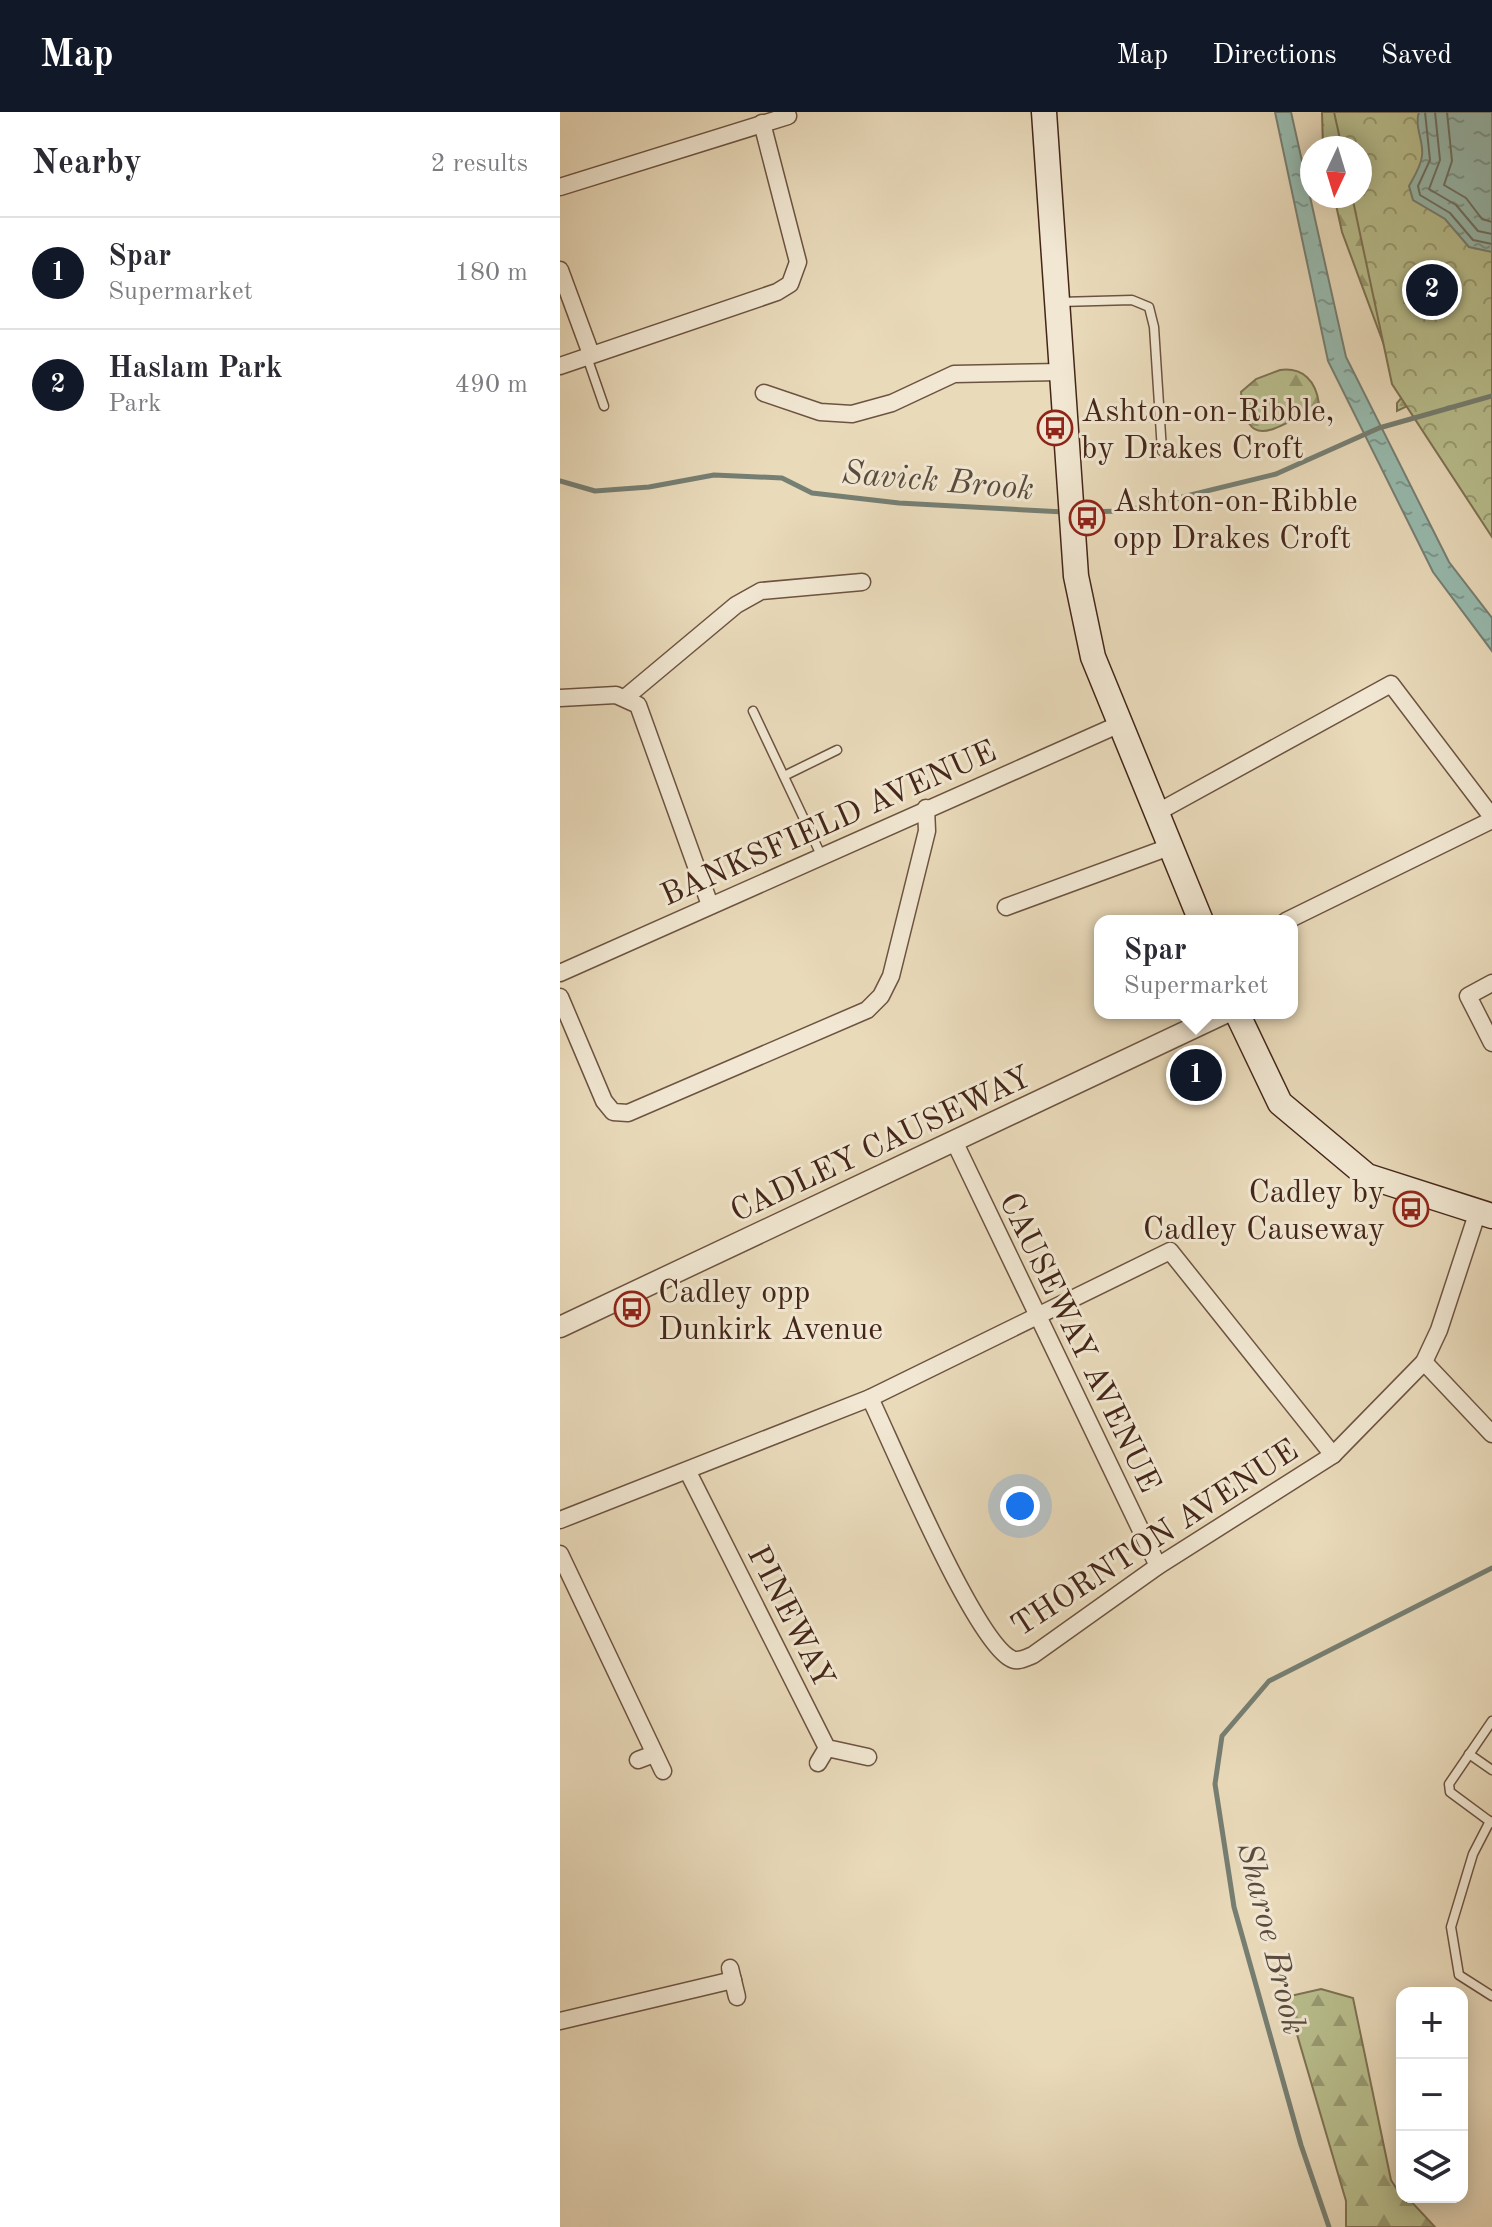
<!DOCTYPE html>
<meta charset="utf-8">
<style>
body{margin:0;font-family:"Old Standard TT",serif;background:#f7f7f7;color:#2b2b33}
.controls{position:absolute;right:24px;bottom:24px;display:grid;overflow:hidden;border-radius:16px;box-shadow:0 4px 20px #0003}
.controls button{width:72px;height:72px;display:grid;place-items:center;padding:0;border:0;border-bottom:2px solid #e1e1e2;background:#fff;color:#2b2b33;font:40px sans-serif}
.compass{position:absolute;left:740px;top:24px;width:72px;height:72px;border-radius:50%;background:#fff;box-shadow:0 4px 20px #0003;rotate:184deg}
.you{position:absolute;left:460px;top:1394px;width:28px;height:28px;margin:-20px;border:6px solid #fff;border-radius:50%;background:#1a73e8;box-shadow:0 0 0 12px #1a73e833}
.badge{display:grid;place-items:center;width:52px;height:52px;border-radius:50%;background:#111827;color:#fff;font-size:26px;font-weight:700}
.pin{position:absolute;translate:-50% -50%;border:4px solid #fff;box-shadow:0 2px 8px #0006}
.popup{position:absolute;left:534px;top:803px;width:204px;height:104px;box-sizing:border-box;display:grid;place-content:center;border-radius:16px;background:#fff;filter:drop-shadow(0 2px 6px #0005);font-size:26px;white-space:nowrap;color:#7c7c81}
.popup b{font-size:30px;color:#2b2b33}
.popup::after{content:'';position:absolute;left:50%;top:100%;margin-left:-16px;border:16px solid transparent;border-top-color:#fff}
.list{margin:0;padding:0;list-style:none}
h2{display:flex;justify-content:space-between;align-items:center;height:104px;margin:0;padding:0 32px;font-size:34px}
h2 small{font-size:26px;font-weight:400;color:#7c7c81}
.list li{display:grid;grid-template-columns:52px 1fr auto;gap:24px;align-items:center;box-sizing:border-box;height:112px;padding:0 32px;border-top:2px solid #e1e1e2}
.list b{display:block;font-size:30px;white-space:nowrap}
.list p{margin:0;font-size:26px;white-space:nowrap;color:#7c7c81}
.list em{font-size:26px;font-style:normal;color:#7c7c81}
.icon{flex:none;width:44px;height:44px;fill:none;stroke:currentColor;stroke-width:2;stroke-linecap:round;stroke-linejoin:round}
.map{position:relative;flex:none;width:932px;height:2115px;overflow:hidden}
header{display:flex;align-items:center;gap:48px;box-sizing:border-box;height:112px;padding:0 40px;background:#111827;color:#fff}
header strong{font-size:38px}
nav{display:flex;gap:44px;margin-inline-start:auto;font-size:28px}
main{display:flex}
aside{flex:1;background:#fff}
.map>svg:first-child{display:block}
.forest{fill:url(#forest-firs);stroke:#7e7254;stroke-width:2}
.park{fill:url(#park-crowns);stroke:#7e7254;stroke-width:2}
.water{fill:url(#water-ripples);stroke:#767f73;stroke-width:2}
.lines{fill:none;stroke-linecap:round;stroke-linejoin:round}
.shore{stroke:#6e7064;stroke-width:2}
.stream{stroke:#767f73;stroke-width:5}
.service-casing{stroke:#6d5341;stroke-width:11}
.minor-casing{stroke:#6d5341;stroke-width:19}
.tertiary-casing{stroke:#6d5341;stroke-width:23}
.secondary-casing{stroke:#442619;stroke-width:27}
.service{stroke:#f1e7d2;stroke-width:8}
.minor{stroke:#f1e7d2;stroke-width:16}
.tertiary{stroke:#f1e7d2;stroke-width:20}
.secondary{stroke:#f1e7d2;stroke-width:24}
.labels{text-anchor:middle;stroke-width:6;stroke-linejoin:round;paint-order:stroke}
.poi-label{font-size:32px;fill:#442619;stroke:#f1e7d2;text-anchor:start}
.street-label{font-size:32px;fill:#442619;stroke:#f1e7d2}
.water-label{font-size:34px;font-style:italic;fill:#594b3e;stroke:#f1e7d2}
</style>
<header>
<strong>Map</strong>
<nav><a>Map</a><a>Directions</a><a>Saved</a></nav>
</header>
<main>
<aside>
<h2>Nearby<small>2 results</small></h2>
<ul class="list">
<li><span class="badge">1</span><div><b>Spar</b><p>Supermarket</p></div><em>180 m</em></li>
<li><span class="badge">2</span><div><b>Haslam Park</b><p>Park</p></div><em>490 m</em></li>
</ul>
</aside>
<div class="map">
<svg width="932" height="2115" viewBox="0 0 932 2115">
<defs>
<pattern id="forest-firs" width="22" height="20" patternUnits="userSpaceOnUse" patternTransform="scale(2)"><rect width="22" height="20" fill="#b9bf8e"/><path d="M5 1l3.5 6h-7zM16 11l3.5 6h-7z" fill="#989b73"/></pattern>
<pattern id="park-crowns" width="20" height="18" patternUnits="userSpaceOnUse" patternTransform="scale(2)"><rect width="20" height="18" fill="#b9bf8e"/><path d="M2 6a3 3 0 1 1 6 0M12 15a3 3 0 1 1 6 0" fill="none" stroke="#989b73"/></pattern>
<pattern id="water-ripples" width="26" height="14" patternUnits="userSpaceOnUse" patternTransform="scale(2)"><rect width="26" height="14" fill="#97bbaf"/><path d="M2 4q2-2 4 0t4 0M15 11q2-2 4 0t4 0" fill="none" stroke="#7d988e"/></pattern>
</defs>
<rect width="100%" height="100%" fill="#e9daba"/>
<filter id="stains"><feTurbulence type="fractalNoise" baseFrequency=".0025" numOctaves="4"/><feColorMatrix values="0 0 0 0 .2 0 0 0 0 .09 0 0 0 0 .02 0 0 0 .5 -.17"/></filter>
<radialGradient id="worn" r=".72"><stop offset=".6" stop-color="#630" stop-opacity="0"/><stop offset="1" stop-color="#630" stop-opacity=".3"/></radialGradient>
<g class="forest">
<path d="M762,0H789L798,36H763Z"/>
<path d="M774,84H800L858,289L837,299V291L843,284L782,120Z"/>
<path d="M720,258C743,255 756,269 759,292L756,298C720,310 686,347 681,280L696,267Z"/>
<path d="M761,1877L793,1886L831,2068L842,2085H847L875,2115H786V2089L726,1885Z"/>
</g>
<path class="park" d="M774,0H932V425L832,272L792,84H800V36H782Z"/>
<g class="water">
<path d="M715,0H731L786,245L889,450L932,506V539L873,460L768,249Z"/>
<path d="M859,0H932V140L909,135L885,107L853,88L849,74C854,65 861,54 862,44C864,28 854,16 859,0Z"/>
</g>
<g class="lines">
<g class="shore">
<path d="M865,0L870,48L858,74L860,83L890,101L913,128L932,132"/>
<path d="M875,0L880,48L869,77L896,93L918,119L932,122"/>
<path d="M887,0L892,49L884,73L906,86L922,107L932,110"/>
</g>
<g class="stream">
<path d="M0,369L35,379L89,375L154,363L222,366L252,381L339,391L504,400"/>
<path d="M518,400L565,399L716,362L819,316L932,284"/>
<path d="M769,2115L741,2033L674,1795L655,1672L662,1624L709,1569L932,1456"/>
</g>
<g class="service-casing">
<g id="service">
<path d="M500,190L572,188L589,195L594,215L602,339"/>
<path d="M27,245L44,294"/>
<path d="M193,599L261,743"/>
<path d="M224,664L277,638"/>
<path d="M932,1609L889,1672L890,1680L932,1711"/>
<path d="M909,1642L932,1658"/>
<path d="M930,1709L913,1742L891,1815L899,1863L932,1884"/>
</g>
</g>
<g class="minor-casing">
<g id="minor">
<path d="M0,75L228,4"/>
<path d="M0,158L31,242"/>
<path d="M0,254L217,180L230,172L238,150L202,11"/>
<path d="M204,281L260,300L292,302L332,291L394,262L502,260"/>
<path d="M66,585L176,493L201,479L302,470"/>
<path d="M0,586L56,583L78,593L150,793"/>
<path d="M598,700L831,572L932,705"/>
<path d="M446,795L612,734"/>
<path d="M726,809L932,708"/>
<path d="M0,861L560,612"/>
<path d="M932,871L908,884L932,931"/>
<path d="M0,885L44,989L53,1000L68,1001L307,898L321,884L331,864L367,719L366,696"/>
<path d="M395,1031L598,1454"/>
<path d="M864,1250L932,1322"/>
<path d="M310,1286C333,1334 413,1525 450,1546C457,1551 466,1546 473,1543L598,1454L773,1343L864,1250L879,1218L918,1099"/>
<path d="M128,1360L267,1636L308,1645"/>
<path d="M0,1408L310,1286L610,1139L773,1343"/>
<path d="M0,1442L103,1659"/>
<path d="M78,1648L94,1642"/>
<path d="M258,1651L267,1636"/>
<path d="M170,1856L177,1885"/>
<path d="M0,1909L173,1868"/>
</g>
</g>
<g class="tertiary-casing">
<path id="tertiary" d="M0,1215L665,901"/>
</g>
<g class="secondary-casing">
<g id="secondary">
<path d="M484,0L516,464L533,545L641,809"/>
<path d="M677,901L720,991L807,1064L932,1104"/>
</g>
</g>
<use href="#service" class="service"/>
<use href="#minor" class="minor"/>
<use href="#tertiary" class="tertiary"/>
<use href="#secondary" class="secondary"/>
</g>
<defs>
<g id="bus-ring" transform="scale(1.8)"><circle r="9.5" fill="#f1e7d2" stroke="#8f2418" stroke-width="1.5"/><path d="M-5-6H5V4H4V6H2V4H-2V6H-4V4H-5ZM-3.5-4V0h7V-4ZM-3.5 1.2v1.5H-2V1.2ZM2 1.2v1.5H3.5V1.2Z" fill="#8f2418"/></g>
</defs>
<g fill-rule="evenodd">
<use href="#bus-ring" x="495" y="316"/>
<use href="#bus-ring" x="527" y="406"/>
<use href="#bus-ring" x="851" y="1097"/>
<use href="#bus-ring" x="72" y="1197"/>
</g>
<g class="labels">
<g class="poi-label">
<text x="521" y="309">Ashton-on-Ribble,<tspan x="521" dy="37">by Drakes Croft</tspan></text>
<text x="553" y="399">Ashton-on-Ribble<tspan x="553" dy="37">opp Drakes Croft</tspan></text>
<text x="825" y="1090" text-anchor="end">Cadley by<tspan x="825" dy="37">Cadley Causeway</tspan></text>
<text x="98" y="1190">Cadley opp<tspan x="98" dy="37">Dunkirk Avenue</tspan></text>
</g>
<g class="street-label">
<text transform="translate(268 710) rotate(-24)" y="11">BANKSFIELD AVENUE</text>
<text transform="translate(320 1031) rotate(-25)" y="11">CADLEY CAUSEWAY</text>
<text transform="translate(521 1230) rotate(64)" y="11">CAUSEWAY AVENUE</text>
<text transform="translate(594 1425) rotate(-33)" y="11">THORNTON AVENUE</text>
<text transform="translate(232 1504) rotate(63)" y="11">PINEWAY</text>
</g>
<g class="water-label">
<text transform="translate(378 367) rotate(5)" y="12">Savick Brook</text>
<text transform="translate(713 1826) rotate(76)" y="12">Sharoe Brook</text>
</g>
</g>
<rect width="100%" height="100%" filter="url(#stains)"/>
<rect width="100%" height="100%" fill="url(#worn)"/>
</svg>
<div class="controls">
<button>+</button>
<button>−</button>
<button><svg class="icon" aria-label="layers" viewBox="0 0 24 24"><path d="M12 4l9 5-9 5-9-5zM3 14l9 5 9-5"/></svg></button>
</div>
<svg class="compass" viewBox="-18 -18 36 36"><path d="M0-13l5 13h-10z" fill="#e53935"/><path d="M0 13l5-13h-10z" fill="#7c7c81"/></svg>
<div class="you"></div>
<div class="pin badge" style="left:636px;top:963px">1</div>
<div class="popup"><b>Spar</b>Supermarket</div>
<div class="pin badge" style="left:872px;top:178px">2</div>
</div>
</main>
